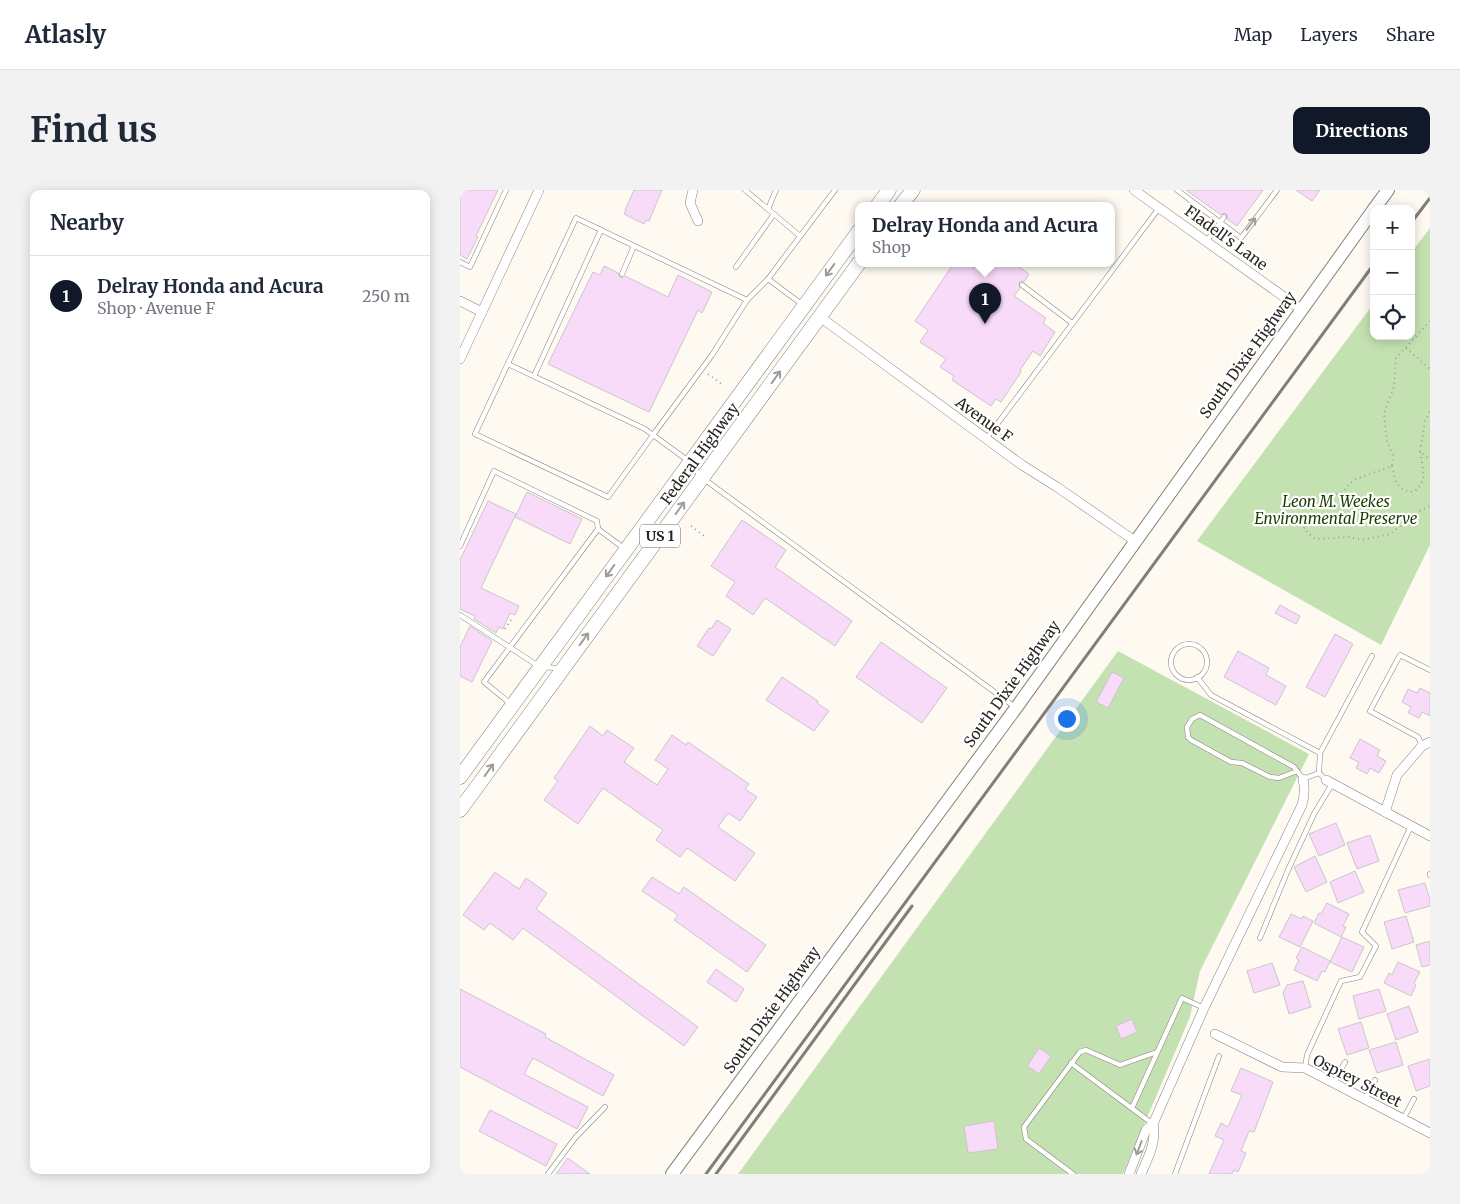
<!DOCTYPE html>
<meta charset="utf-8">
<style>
body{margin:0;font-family:Merriweather,serif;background:#f2f2f3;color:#1f2937}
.controls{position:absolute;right:15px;top:15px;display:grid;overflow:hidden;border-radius:10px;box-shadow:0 2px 12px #0003}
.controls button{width:45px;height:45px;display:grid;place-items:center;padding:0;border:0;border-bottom:1px solid #e0e1e3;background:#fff;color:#1f2937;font:25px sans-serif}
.you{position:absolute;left:606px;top:528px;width:18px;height:18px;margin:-12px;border:4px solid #fff;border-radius:50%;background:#1a73e8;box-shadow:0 0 0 8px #1a73e833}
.badge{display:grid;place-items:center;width:32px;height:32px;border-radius:50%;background:#111827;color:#fff;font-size:16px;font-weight:700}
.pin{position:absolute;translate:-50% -41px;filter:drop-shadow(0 1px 2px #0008)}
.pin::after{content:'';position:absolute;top:26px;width:18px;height:15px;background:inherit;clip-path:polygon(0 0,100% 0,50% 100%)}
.popup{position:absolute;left:395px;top:12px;width:260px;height:65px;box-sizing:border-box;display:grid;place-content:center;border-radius:10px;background:#fff;filter:drop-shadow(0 1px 4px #0005);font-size:16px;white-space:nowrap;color:#747a83}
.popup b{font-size:19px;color:#1f2937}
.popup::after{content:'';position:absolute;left:50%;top:100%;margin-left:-10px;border:10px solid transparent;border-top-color:#fff}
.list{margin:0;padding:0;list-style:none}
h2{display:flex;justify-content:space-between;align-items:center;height:65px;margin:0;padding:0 20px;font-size:21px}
h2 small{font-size:16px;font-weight:400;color:#747a83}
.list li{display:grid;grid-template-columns:32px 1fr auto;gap:15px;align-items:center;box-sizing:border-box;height:80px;padding:0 20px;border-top:1px solid #e0e1e3}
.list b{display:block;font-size:19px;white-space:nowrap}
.list p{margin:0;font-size:16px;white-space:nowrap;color:#747a83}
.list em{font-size:16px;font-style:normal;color:#747a83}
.icon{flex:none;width:28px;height:28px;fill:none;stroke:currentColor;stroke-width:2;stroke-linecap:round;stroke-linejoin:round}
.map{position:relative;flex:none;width:970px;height:984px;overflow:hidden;border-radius:10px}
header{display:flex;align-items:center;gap:30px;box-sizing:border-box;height:70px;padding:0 25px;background:#fff;border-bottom:1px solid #e0e1e3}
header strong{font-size:24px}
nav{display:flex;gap:28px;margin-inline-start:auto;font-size:18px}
.intro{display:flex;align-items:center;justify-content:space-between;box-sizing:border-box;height:120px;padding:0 30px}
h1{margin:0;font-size:35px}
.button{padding:12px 22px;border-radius:10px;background:#111827;color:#fff;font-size:18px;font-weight:700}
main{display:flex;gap:30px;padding:0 30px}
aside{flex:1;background:#fff;border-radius:10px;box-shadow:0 2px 12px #0003}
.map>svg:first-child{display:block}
.green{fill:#c4e2b1}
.building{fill:#f7dbf9;stroke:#cbc5cc}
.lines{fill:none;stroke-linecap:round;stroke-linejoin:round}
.lane-casing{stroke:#87837c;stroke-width:5.5}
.street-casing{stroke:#87837c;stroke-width:10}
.secondary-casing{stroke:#87837c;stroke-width:14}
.primary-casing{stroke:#87837c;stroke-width:15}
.path{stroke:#a19e98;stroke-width:2;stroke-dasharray:1 4;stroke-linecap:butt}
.lane{stroke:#fff;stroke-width:4.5}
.street{stroke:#fff;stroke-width:9}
.secondary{stroke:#fff;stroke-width:12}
.primary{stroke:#fff;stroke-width:14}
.rail{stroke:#817e79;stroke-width:3}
.oneway{stroke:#9e9d9c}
.labels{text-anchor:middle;stroke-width:4.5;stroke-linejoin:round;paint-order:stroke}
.shield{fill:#fff;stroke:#686664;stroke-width:1}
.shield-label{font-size:14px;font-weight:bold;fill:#272522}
.street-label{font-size:15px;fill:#272522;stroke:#fff}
.park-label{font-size:15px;font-style:italic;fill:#1d3b00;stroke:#fff}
</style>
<header>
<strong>Atlasly</strong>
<nav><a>Map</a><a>Layers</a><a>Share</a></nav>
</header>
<div class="intro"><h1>Find us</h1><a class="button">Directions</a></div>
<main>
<aside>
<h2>Nearby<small></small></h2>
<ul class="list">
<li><span class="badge">1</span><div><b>Delray Honda and Acura</b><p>Shop · Avenue F</p></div><em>250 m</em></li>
</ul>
</aside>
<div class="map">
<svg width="970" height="984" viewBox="0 0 970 984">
<rect width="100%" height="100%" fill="#fefaf2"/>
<g class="green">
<path d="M970,38V355L921,455L737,351L914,113V146H951V63Z"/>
<path d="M658,461L849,564L740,781L730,827L663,984H278Z"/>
</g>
<g class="building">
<path d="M0,0H38L16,46L18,47L7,69L0,65Z"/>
<path d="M174,0H202L189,31L186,30L184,34L164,24L166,20H165Z"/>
<path d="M726,0H803L777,36L767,29V24L764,23L761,25Z"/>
<path d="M836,0H860L852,11Z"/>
<path d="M494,73H506L514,78L518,73H553L569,84L564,92L561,91L559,93L560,98L554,106L586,128L583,133L595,142L580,166L573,161L560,180L561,182L541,212L536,209L531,216L492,190L494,186L480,177L486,169L460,152L468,140L455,131Z"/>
<path d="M144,76L158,83L160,87L163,88L165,86L208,107L218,85L252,102L242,123L238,120L189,222L88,174L133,82L140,85Z"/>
<path d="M67,302L122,329L110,354L55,327Z"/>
<path d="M28,311L56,324L21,398L59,416L55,425L50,423L43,439L39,437L36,443L14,429L15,426L0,419V370Z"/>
<path d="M282,330L326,360L315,377L392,431L375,456L305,408L293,425L266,406L275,392L251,376Z"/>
<path d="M820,415L840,426L836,434L815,423Z"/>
<path d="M257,430L271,439L253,466L237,456L249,438L251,439Z"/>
<path d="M10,436L32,451L12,492L0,486V457Z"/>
<path d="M875,444L893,454L865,507L846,497Z"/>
<path d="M421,452L487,498L462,533L396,487Z"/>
<path d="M778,461L809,478L806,485L826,496L816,515L764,487Z"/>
<path d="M652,482L664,488L648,518L636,512Z"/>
<path d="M322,487L358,511L357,513L369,521L354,541L306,510Z"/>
<path d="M960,498L970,503V526L962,522L959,528L948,523L951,517L942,512L948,499L957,503Z"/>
<path d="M130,536L143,546L147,540L174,558L164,572L197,595L208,579L195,570L212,545L226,555L228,552L289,594L285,599L297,607L280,631L268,623L258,637L295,663L275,691L227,658L220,667L196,650L203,640L143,598L118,634L84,610L98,591L94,588Z"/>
<path d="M900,549L920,560L917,566L926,571L919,583L910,578L907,584L896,578L899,572L890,568Z"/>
<path d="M876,633L885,655L859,666L849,644Z"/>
<path d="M910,645L919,671L897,679L887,653Z"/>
<path d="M855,666L867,692L846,702L834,677Z"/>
<path d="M895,681L904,702L878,713L870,692Z"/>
<path d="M35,682L59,699L66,688L87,703L76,719L238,837L224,856L63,738L53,750L30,733L24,740L3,725Z"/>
<path d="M192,687L219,704L224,697L306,755L287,782L214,730L218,725L182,701Z"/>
<path d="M965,693L970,710V716L945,723L938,700Z"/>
<path d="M867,713L889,724L883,736L886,737L881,747L854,733L859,723L861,724Z"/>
<path d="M831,724L842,729L843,726L853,731L840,757L819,747Z"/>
<path d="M946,726L954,752L932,759L924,732Z"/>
<path d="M882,747L904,757L892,782L870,772Z"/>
<path d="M970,751V775L962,777L956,755Z"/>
<path d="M842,757L870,771L865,782L862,781L857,791L834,780L839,770L836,768Z"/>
<path d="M938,772L960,782L954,793L956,795L951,806L924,793L929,783L932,785Z"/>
<path d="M812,773L820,795L794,803L787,781Z"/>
<path d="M256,779L284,799L276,812L247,792Z"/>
<path d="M843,791L851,817L829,824L823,803L827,795Z"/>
<path d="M0,799L86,844L85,847L154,885L143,906L73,868L64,884L128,917L117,939L0,877Z"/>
<path d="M919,799L926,821L899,829L893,806Z"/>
<path d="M949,816L958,842L936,850L927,824Z"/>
<path d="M672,829L677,842L661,849L656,836Z"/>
<path d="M901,832L909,858L887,865L878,839Z"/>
<path d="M936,852L943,875L917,883L909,860Z"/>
<path d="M579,858L591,866L579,884L567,876Z"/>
<path d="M970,869V896L956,901L948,876Z"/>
<path d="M781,878L813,892L794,942L789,941L781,961L786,963L778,982L774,980L772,984H749L764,950L755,946L761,933L768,937L782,905L771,901Z"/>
<path d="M30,920L97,954L86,976L19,941Z"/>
<path d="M534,931L538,959L508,963L504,936Z"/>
<path d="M108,968L130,984H96Z"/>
</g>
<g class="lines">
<g class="lane-casing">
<g id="lane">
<path d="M285,0L340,46"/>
<path d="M717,0L781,48L817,0"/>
<path d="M308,19L316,0"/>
<path d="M746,52L764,27"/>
<path d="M0,72L10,77L46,0"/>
<path d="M276,77L314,24"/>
<path d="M162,84L174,56"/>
<path d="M308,89L343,115"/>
<path d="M562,95L612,133"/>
<path d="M287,110L308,89L375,0"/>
<path d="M48,174L185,239L193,245L252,165L287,110L116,28L15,244L148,307L193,245L230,272L242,288L248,292L555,517"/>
<path d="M74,186L141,40"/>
<path d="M526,249L699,18"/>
<path d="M0,356L34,281L137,331L138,339"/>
<path d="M0,425L80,477L99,478"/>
<circle cx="729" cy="472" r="18"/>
<path d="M737,487L751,505L860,563"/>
<path d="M51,514L24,492L138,339L165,359"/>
<path d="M962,555L958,547L910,521L940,465L970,480"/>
<path d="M837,581L819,588L810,587L782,573L771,572L731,550L728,547L727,537L732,529L740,525L834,577L843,589L859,583"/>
<path d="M866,590L859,583L860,563L912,466"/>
<path d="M970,685V684"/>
<path d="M800,748L828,680L854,624L872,594"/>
<path d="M611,873L693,934"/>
<path d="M845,878L847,865L881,791L900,787L916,756L902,742L951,636"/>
<path d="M874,893L885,872"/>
<path d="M905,909L915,890"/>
<path d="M672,918L722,808L744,818"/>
<path d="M943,929L954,909"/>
<path d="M88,984L115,948L145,917"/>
<path d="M613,984L566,949L564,937L620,862L626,860L660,875L697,862"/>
<path d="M715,984L759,866"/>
</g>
</g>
<g class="street-casing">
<g id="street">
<path d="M233,0L230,13L238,31"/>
<path d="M674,0L841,119"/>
<path d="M0,111L22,122"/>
<path d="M360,127L562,275L597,297L675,351"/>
<path d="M0,169L79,0"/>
<path d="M866,590L970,646"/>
<path d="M925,622L937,585L962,556L970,552"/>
<path d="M755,844L822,877L845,878L970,943"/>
<path d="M669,984L686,940L693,934L744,818L842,615C845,605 845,598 843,589"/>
<path d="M681,984C688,968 697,951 693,934"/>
</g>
</g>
<g class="secondary-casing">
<g id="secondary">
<path d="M914,19L928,0"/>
<path d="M212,984L556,518L914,19"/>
</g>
</g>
<g class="primary-casing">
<g id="primary">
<path d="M418,15L429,0"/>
<path d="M441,15L453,0"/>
<path d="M0,587L399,41"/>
<path d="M0,620L399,73"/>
</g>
</g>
<g class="path">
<path d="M970,131L936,168L934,197L924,223L927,252L933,264L932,276L896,289L889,294L883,302L870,306L852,318L845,331L844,339L855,349L889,347L902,350L930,344L961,320L970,316"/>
<path d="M946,158L970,179"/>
<path d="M248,184L263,195"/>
<path d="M970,222L965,231L960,262L967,267L970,268"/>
<path d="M932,276C935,291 937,301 954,302C968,290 963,279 960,262"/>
<path d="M231,336L244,346"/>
<path d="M45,439L53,427"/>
</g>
<use href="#lane" class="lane"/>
<use href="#street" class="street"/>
<use href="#secondary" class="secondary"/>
<use href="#primary" class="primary"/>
<g class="rail">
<path d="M951,33L970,8"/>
<path d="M246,984L914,74"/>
<path d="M256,984L452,716"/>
</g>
</g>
<defs><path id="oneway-shaft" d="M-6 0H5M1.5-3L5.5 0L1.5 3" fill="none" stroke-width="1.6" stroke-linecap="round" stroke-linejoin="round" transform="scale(1.25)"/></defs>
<g class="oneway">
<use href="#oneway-shaft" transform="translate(791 34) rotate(-53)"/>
<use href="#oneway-shaft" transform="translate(370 80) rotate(126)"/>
<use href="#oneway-shaft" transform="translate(316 187) rotate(-54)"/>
<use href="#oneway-shaft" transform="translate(220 318) rotate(-54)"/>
<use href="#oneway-shaft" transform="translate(150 381) rotate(126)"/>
<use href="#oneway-shaft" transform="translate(124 449) rotate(-54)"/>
<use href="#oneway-shaft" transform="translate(29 580) rotate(-54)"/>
<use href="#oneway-shaft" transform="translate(679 958) rotate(111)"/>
</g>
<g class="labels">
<rect class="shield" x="180" y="334.5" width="40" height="23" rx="4"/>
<g class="shield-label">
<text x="200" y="351">US 1</text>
</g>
<g class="street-label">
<text transform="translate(766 48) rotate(36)" y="5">Fladell's Lane</text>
<text transform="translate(788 165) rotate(-54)" y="5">South Dixie Highway</text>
<text transform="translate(524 230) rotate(36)" y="5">Avenue F</text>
<text transform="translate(240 264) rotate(-54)" y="5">Federal Highway</text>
<text transform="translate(552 494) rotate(-54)" y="5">South Dixie Highway</text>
<text transform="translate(312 820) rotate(-54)" y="5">South Dixie Highway</text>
<text transform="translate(897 891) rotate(27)" y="5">Osprey Street</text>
</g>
<g class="park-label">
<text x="876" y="317">Leon M. Weekes<tspan x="876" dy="17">Environmental Preserve</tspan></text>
</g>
</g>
</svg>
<div class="controls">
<button>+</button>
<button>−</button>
<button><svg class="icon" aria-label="locate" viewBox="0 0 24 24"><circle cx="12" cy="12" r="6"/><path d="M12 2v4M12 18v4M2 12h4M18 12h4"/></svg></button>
</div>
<div class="you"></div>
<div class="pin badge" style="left:525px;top:134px">1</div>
<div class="popup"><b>Delray Honda and Acura</b>Shop</div>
</div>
</main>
